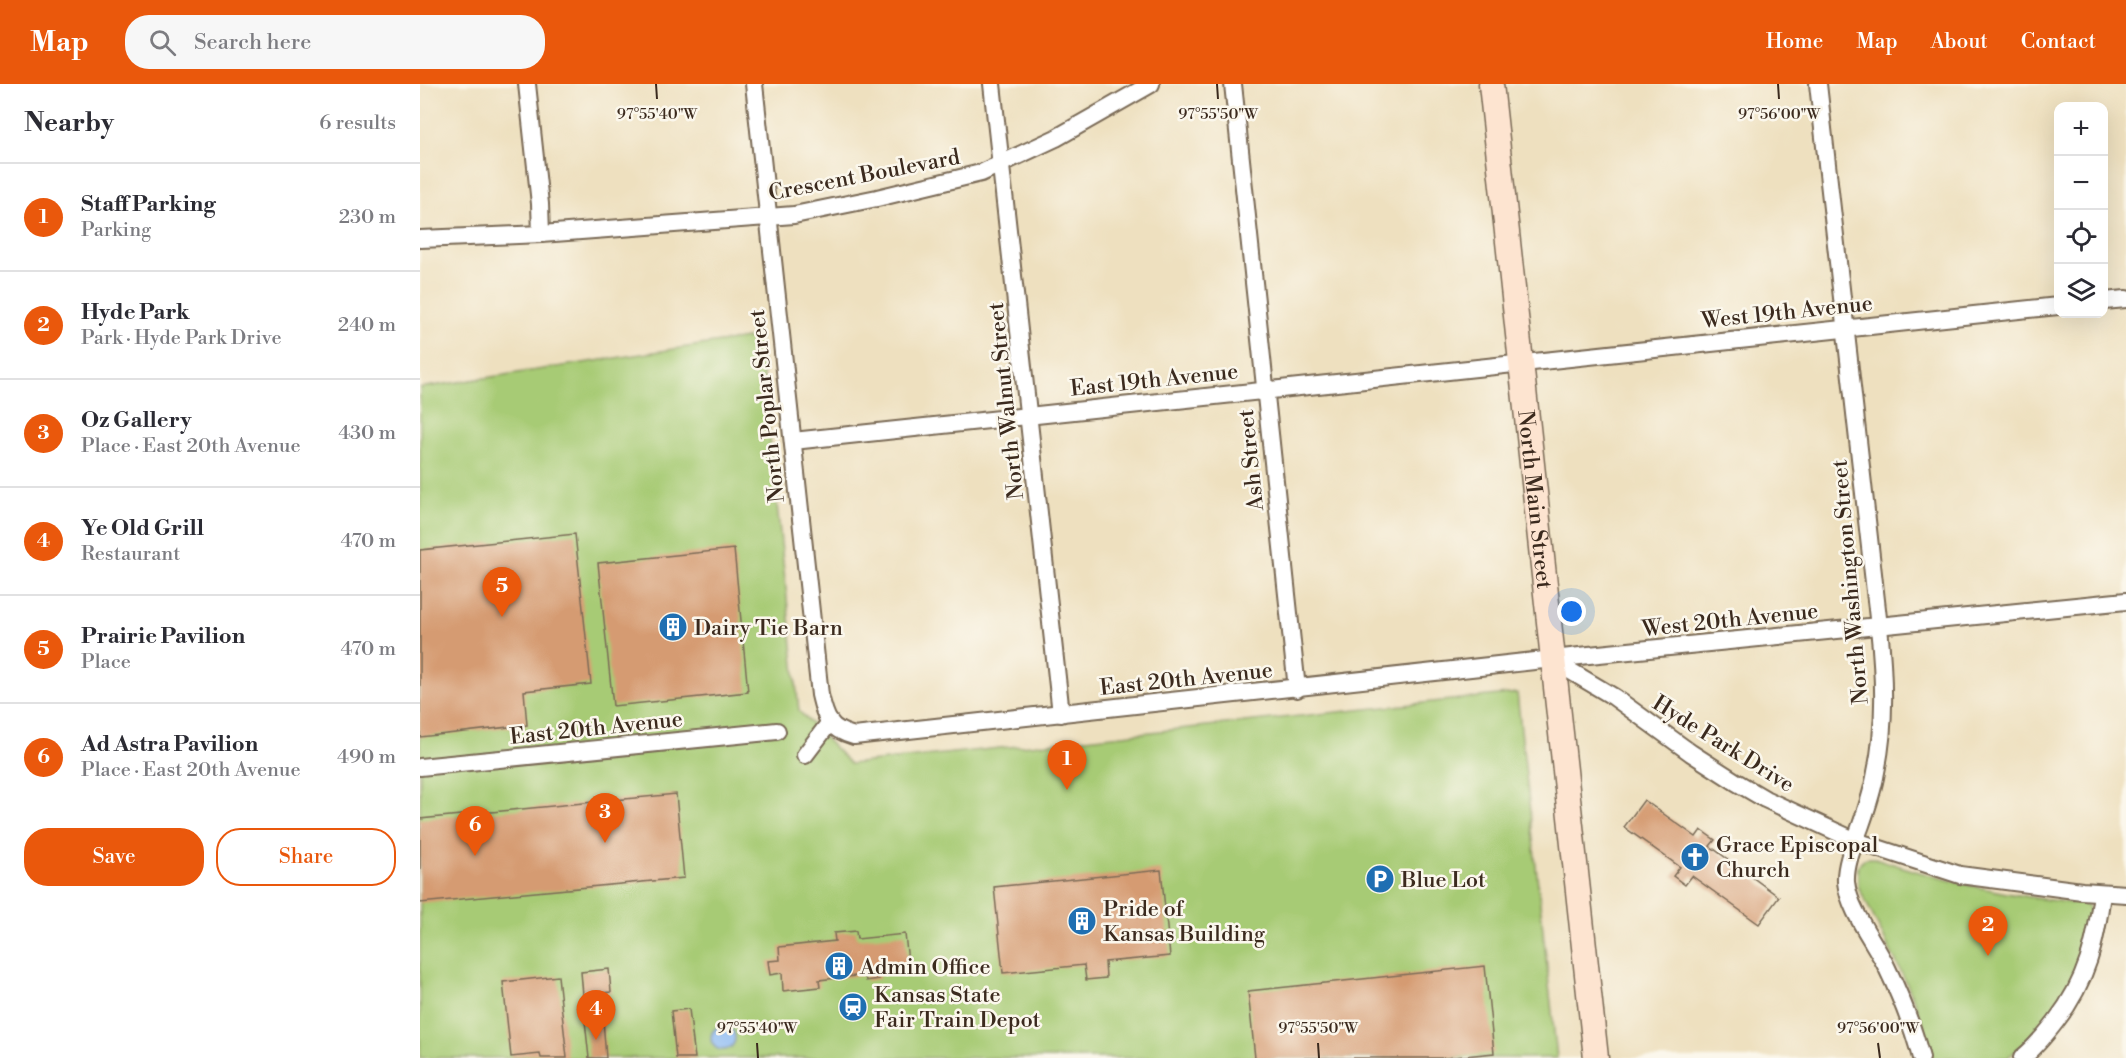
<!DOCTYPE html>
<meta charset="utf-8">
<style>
body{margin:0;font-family:"Libre Bodoni",serif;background:#f7f7f7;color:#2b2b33}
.controls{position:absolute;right:18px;top:18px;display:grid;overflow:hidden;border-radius:12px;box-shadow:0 6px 24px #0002}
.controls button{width:54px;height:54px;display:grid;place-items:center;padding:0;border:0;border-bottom:2px solid #e1e1e2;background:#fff;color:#2b2b33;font:30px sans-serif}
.you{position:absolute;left:1152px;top:528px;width:21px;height:21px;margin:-15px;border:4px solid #fff;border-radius:50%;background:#1a73e8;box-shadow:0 0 0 9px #1a73e833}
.badge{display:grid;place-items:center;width:39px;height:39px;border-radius:50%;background:#ea580c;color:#fff;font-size:20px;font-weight:700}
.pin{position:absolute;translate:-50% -50px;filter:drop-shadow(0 2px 3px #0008)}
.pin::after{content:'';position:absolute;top:32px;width:21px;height:18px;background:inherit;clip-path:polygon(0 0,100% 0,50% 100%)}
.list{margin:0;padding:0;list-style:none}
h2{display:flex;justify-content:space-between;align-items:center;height:78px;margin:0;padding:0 24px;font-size:26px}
h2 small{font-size:20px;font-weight:400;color:#7c7c81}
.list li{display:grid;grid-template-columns:39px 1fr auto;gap:18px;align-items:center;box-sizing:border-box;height:108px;padding:0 24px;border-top:2px solid #e1e1e2}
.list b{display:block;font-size:22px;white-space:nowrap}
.list p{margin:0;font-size:20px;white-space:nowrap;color:#7c7c81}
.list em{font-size:20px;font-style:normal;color:#7c7c81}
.actions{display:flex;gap:12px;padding:18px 24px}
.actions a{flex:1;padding:14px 0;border:2px solid #ea580c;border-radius:24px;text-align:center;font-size:21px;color:#ea580c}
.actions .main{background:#ea580c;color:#fff}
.icon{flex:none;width:33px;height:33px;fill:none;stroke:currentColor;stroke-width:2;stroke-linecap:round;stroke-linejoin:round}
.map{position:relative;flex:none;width:1706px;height:974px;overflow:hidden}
header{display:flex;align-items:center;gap:36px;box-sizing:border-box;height:84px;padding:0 30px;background:#ea580c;color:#fff}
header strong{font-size:28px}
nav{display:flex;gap:33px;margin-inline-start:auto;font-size:21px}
.search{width:420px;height:54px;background:#f7f7f7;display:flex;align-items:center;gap:15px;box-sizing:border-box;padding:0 21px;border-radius:24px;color:#7c7c81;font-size:22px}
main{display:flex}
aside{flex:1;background:#fff}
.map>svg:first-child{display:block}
.green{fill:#a7cb74;stroke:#717a49;stroke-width:1.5}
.water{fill:#89b9f5;stroke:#62728a;stroke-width:1.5}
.building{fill:#d59b72}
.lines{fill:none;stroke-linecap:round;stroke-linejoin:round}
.street-casing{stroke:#7a6a56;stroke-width:20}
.secondary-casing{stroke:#7a6a56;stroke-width:27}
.street{stroke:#fff;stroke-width:16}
.secondary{stroke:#fde4d0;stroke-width:24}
.ticks{fill:none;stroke:#3b2a1e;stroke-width:2}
.labels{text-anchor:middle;stroke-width:5;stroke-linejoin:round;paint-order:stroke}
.street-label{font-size:22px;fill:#3b2a1e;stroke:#fbf7ec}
.poi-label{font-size:22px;fill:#3b2a1e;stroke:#fbf7ec;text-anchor:start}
.ticks-label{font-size:15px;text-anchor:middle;fill:#3b2a1e;stroke:#fbf7ec;stroke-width:5;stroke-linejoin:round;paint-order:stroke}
</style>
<header>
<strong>Map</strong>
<div class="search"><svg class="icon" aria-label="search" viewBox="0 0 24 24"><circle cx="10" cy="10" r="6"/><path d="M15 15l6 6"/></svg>Search here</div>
<nav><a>Home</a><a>Map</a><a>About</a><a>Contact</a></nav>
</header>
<main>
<aside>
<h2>Nearby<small>6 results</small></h2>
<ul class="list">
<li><span class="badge">1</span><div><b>Staff Parking</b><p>Parking</p></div><em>230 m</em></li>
<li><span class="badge">2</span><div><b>Hyde Park</b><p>Park · Hyde Park Drive</p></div><em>240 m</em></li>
<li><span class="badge">3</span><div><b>Oz Gallery</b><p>Place · East 20th Avenue</p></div><em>430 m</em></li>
<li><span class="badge">4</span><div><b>Ye Old Grill</b><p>Restaurant</p></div><em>470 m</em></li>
<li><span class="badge">5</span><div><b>Prairie Pavilion</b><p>Place</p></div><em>470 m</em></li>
<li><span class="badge">6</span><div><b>Ad Astra Pavilion</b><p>Place · East 20th Avenue</p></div><em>490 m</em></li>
</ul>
<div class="actions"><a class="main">Save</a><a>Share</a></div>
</aside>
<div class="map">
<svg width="1706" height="974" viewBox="0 0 1706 974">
<rect width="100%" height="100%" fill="#fbf7ec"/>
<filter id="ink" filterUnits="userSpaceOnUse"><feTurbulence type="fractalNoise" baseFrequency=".0167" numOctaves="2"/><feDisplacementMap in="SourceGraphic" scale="12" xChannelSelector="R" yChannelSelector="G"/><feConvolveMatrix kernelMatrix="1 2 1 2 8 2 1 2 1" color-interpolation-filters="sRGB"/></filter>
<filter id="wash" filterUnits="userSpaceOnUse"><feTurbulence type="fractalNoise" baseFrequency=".008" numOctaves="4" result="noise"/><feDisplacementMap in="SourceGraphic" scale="24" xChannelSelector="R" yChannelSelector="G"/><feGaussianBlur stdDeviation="1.35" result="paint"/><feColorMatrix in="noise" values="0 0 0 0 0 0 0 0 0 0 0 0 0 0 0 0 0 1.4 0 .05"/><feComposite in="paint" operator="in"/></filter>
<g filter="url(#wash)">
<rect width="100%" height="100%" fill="#eee0bf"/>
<g class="green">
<path d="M339,252L379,627L430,680L1097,609L1137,974H0V304Z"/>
<path d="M1448,774H1455C1519,796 1584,811 1651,819L1655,816L1667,820L1670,826L1671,834L1666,857L1647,905L1626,936L1601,963L1587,974H1512L1504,942L1488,902L1438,802V782L1444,775Z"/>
</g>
<circle class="water" cx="303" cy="954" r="12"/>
<g id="blocks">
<g class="building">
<path d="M155,450L171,600L104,607L107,641L0,653V466Z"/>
<path d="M314,465L328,608L193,622L178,479Z"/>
<path d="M256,710L264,794L0,819V735Z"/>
<path d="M1224,716L1276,753L1281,746L1295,756L1290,762L1359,813L1339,840L1272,792L1265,801L1253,792L1260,783L1204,743Z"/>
<path d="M741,786L750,872L685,878L686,894L666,896L664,881L583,889L574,803Z"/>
<path d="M436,847L437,855L485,850L489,887L459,889V895L446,897L445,891L399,896L400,903L363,907L362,889L350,891L348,877L360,876L359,863L415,857L414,849Z"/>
<path d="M1065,882L1074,969L1025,974H835L828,907Z"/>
<path d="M189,885L191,908L163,911L161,888Z"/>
<path d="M138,892L147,974H121L120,970L91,973L83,898Z"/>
<path d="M269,925L275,974H256L251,927Z"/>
<path d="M183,936L186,974H169L165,937Z"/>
</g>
</g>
</g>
<g filter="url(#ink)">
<use href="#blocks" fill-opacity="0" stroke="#7a6a56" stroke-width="1.5"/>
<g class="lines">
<g class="street-casing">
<g id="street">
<path d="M107,0L120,120L121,150"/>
<path d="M334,0L400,611C406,636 409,645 434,652L1169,571L1706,517"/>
<path d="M572,0L641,630"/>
<path d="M813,0L877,605"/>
<path d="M1398,0L1459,543C1464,591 1466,640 1456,688C1453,706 1447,724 1441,741C1435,758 1425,779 1426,798C1429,827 1455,858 1467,884C1481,913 1493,943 1501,974"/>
<path d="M0,155L121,150L374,131L457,114L561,89L636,54L731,0"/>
<path d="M1684,217L1706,215"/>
<path d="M373,357L1638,222"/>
<path d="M1132,576L1194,613L1271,669L1316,698L1345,715L1436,757L1540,791L1662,807L1706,810"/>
<path d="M385,671L410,638"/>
<path d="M0,683L357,647"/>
<path d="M1602,974C1615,964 1626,950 1636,937C1667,897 1676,858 1682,809"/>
</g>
</g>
<g class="secondary-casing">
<g id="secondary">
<path id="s1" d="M1071,0L1176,974"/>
</g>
</g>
<use href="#street" class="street"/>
<use href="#secondary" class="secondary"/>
</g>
</g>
<path class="ticks" d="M236,0L237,15M797,0L798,15M1358,0L1359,15M337,959L338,974M898,959L899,974M1458,959L1460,974"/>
<defs>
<g id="building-disc" transform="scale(1.5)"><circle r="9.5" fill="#1f6fb2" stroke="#fbf7ec"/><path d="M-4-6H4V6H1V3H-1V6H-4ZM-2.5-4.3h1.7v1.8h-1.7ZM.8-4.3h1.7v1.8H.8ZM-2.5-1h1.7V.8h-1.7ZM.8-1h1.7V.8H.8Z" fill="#fff"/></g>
<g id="church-disc" transform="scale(1.5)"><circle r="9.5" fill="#1f6fb2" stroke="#fbf7ec"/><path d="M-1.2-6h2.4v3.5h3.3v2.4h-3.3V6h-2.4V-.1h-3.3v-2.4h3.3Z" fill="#fff"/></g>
<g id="parking-disc" transform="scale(1.5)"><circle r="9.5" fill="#1f6fb2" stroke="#fbf7ec"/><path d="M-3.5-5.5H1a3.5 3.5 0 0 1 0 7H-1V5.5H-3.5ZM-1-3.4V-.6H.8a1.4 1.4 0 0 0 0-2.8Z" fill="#fff"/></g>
<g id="station-disc" transform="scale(1.5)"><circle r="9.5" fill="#1f6fb2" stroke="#fbf7ec"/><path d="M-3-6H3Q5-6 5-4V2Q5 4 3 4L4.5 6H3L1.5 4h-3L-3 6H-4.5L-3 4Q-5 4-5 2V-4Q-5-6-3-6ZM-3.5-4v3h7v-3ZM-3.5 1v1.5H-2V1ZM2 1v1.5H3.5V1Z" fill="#fff"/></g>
</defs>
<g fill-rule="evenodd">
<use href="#building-disc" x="253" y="543"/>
<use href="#church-disc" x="1275" y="773"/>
<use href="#parking-disc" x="960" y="795"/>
<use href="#building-disc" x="662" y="837"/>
<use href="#building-disc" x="419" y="882"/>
<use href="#station-disc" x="433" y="923"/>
</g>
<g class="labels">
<g class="street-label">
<text transform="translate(444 90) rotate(-11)" y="8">Crescent Boulevard</text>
<text transform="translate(1367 227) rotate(-6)" y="8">West 19th Avenue</text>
<text transform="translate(734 295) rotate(-6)" y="8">East 19th Avenue</text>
<text transform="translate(585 317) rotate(-96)" y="8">North Walnut Street</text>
<text transform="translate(346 322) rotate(-96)" y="8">North Poplar Street</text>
<text transform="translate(830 376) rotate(-96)" y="8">Ash Street</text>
<text dy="8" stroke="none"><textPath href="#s1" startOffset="418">North Main Street</textPath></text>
<text transform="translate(1429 498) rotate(-95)" y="8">North Washington Street</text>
<text transform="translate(1310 535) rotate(-6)" y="8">West 20th Avenue</text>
<text transform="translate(766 594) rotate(-6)" y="8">East 20th Avenue</text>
<text transform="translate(176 643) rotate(-6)" y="8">East 20th Avenue</text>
<text transform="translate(1304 659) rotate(32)" y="8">Hyde Park Drive</text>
</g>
<g class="poi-label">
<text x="274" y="551">Dairy Tie Barn</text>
<text x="1296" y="768">Grace Episcopal<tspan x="1296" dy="25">Church</tspan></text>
<text x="981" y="803">Blue Lot</text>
<text x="683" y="832">Pride of<tspan x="683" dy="25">Kansas Building</tspan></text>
<text x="440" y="890">Admin Office</text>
<text x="454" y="918">Kansas State<tspan x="454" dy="25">Fair Train Depot</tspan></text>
</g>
</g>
<g class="ticks-label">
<text x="237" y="35">97°55'40"W</text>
<text x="798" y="35">97°55'50"W</text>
<text x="1359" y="35">97°56'00"W</text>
<text x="337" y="949">97°55'40"W</text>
<text x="898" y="949">97°55'50"W</text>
<text x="1458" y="949">97°56'00"W</text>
</g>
</svg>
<div class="controls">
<button>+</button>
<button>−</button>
<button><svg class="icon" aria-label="locate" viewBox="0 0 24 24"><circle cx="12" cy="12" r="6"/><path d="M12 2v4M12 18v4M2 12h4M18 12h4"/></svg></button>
<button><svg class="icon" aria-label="layers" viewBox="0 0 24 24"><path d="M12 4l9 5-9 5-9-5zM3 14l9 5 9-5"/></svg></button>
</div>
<div class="you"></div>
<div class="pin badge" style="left:647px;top:706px">1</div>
<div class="pin badge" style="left:1568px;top:872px">2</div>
<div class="pin badge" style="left:185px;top:759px">3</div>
<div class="pin badge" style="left:176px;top:956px">4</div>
<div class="pin badge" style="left:82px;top:533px">5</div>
<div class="pin badge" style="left:55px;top:772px">6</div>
</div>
</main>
